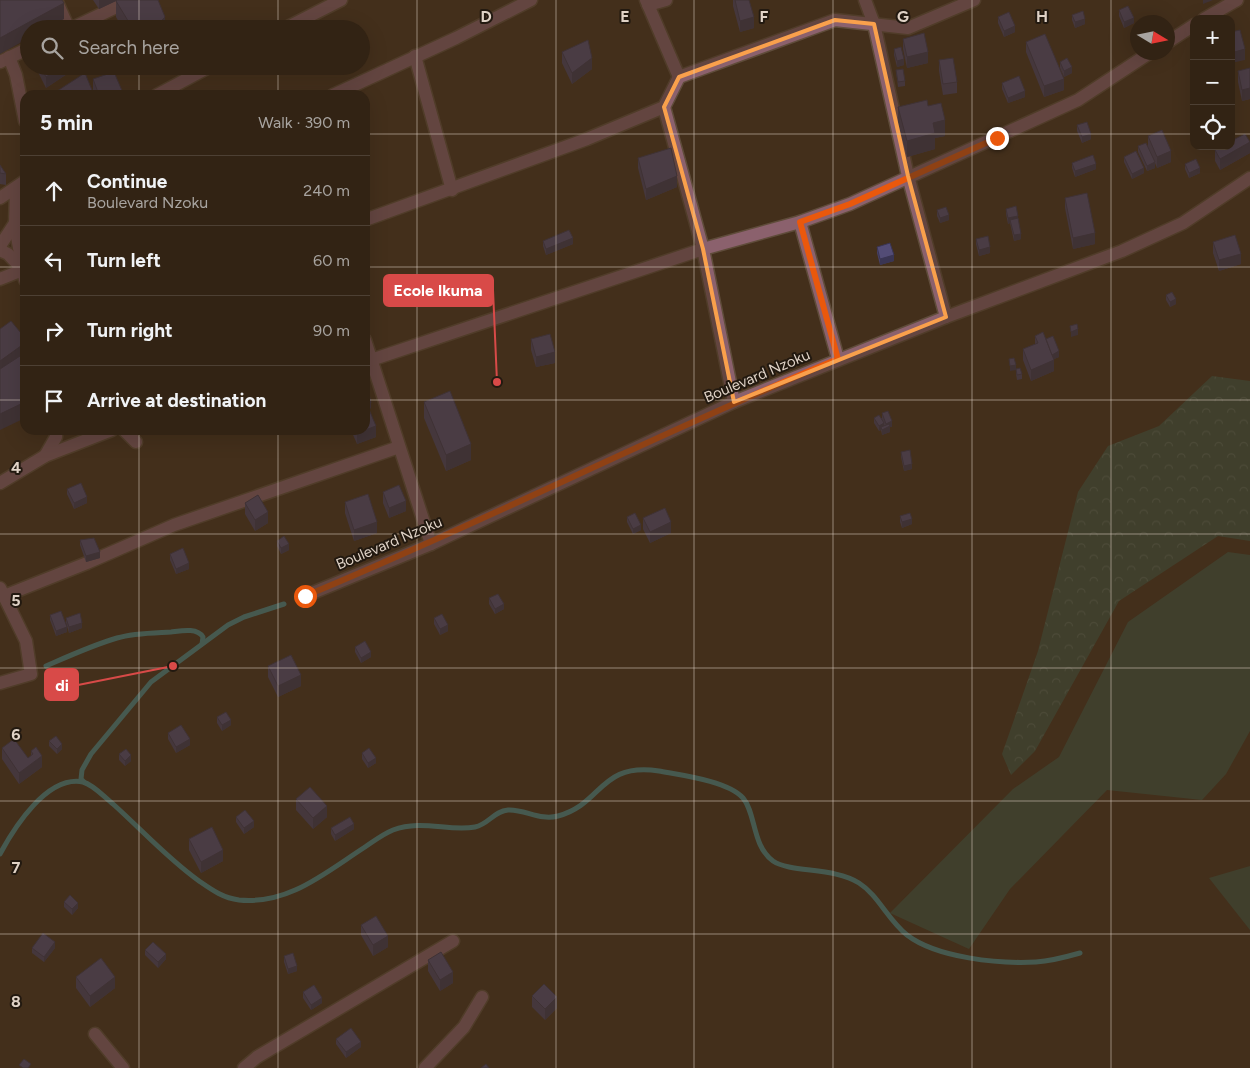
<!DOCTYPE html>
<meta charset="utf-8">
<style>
body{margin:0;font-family:Figtree,sans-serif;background:#3d2f22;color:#f1f3f6}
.controls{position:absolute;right:15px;top:15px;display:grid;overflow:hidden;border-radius:10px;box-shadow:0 5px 20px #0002}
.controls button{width:45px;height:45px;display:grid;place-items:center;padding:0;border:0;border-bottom:1px solid #4d4034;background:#322314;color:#f1f3f6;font:25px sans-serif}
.compass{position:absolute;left:1130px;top:15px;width:45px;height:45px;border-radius:50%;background:#322314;box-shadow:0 5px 20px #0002;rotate:100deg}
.stop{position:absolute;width:15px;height:15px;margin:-11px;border:4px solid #ea580c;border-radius:50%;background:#fff}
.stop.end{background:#ea580c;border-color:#fff;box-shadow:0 1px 5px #0008}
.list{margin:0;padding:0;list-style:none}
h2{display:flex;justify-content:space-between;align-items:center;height:65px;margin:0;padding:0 20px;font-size:21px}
h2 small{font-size:16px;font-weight:400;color:#a8a4a0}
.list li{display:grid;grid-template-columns:32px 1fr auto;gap:15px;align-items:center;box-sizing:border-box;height:70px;padding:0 20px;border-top:1px solid #4d4034}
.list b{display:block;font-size:19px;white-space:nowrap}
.list p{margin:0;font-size:16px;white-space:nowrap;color:#a8a4a0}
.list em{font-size:16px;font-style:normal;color:#a8a4a0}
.icon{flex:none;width:28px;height:28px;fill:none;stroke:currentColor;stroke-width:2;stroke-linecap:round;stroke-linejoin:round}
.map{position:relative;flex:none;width:1250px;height:1068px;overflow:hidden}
.search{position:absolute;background:#322314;box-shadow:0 5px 20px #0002;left:20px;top:20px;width:350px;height:55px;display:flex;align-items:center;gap:12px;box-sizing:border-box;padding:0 18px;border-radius:28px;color:#a8a4a0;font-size:19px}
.panel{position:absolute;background:#322314;box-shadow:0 5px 20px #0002;left:20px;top:90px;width:350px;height:345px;border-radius:15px}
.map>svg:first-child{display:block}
.forest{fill:url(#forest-crowns)}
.garden{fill:#3c5341}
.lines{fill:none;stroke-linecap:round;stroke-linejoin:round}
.stream{stroke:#4a8c8f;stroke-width:5}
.minor-casing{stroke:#5f4c3a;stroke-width:15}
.minor{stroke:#8b616d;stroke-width:12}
.wall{fill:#474165}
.shaded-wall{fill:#3a3553}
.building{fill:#534c76;stroke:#3a3553}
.route{stroke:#ea580c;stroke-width:6}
.marked{fill:none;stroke:#f9a04c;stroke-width:4;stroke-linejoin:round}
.grid{fill:none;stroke:#dfd2c6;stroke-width:1;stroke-opacity:0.55}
.labels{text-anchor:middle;stroke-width:4;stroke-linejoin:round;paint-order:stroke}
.street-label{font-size:15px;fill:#dfd2c6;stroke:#221910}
.grid-label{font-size:16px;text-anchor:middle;font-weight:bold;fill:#dfd2c6;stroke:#221910;stroke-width:4;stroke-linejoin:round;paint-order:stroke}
.leader{fill:none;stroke:#d84a48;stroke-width:2}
.callout-dot{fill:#d84a48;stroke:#221910;stroke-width:2}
.callout{fill:#d84a48;stroke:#d84a48;stroke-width:2}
.callout-label{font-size:16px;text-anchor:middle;font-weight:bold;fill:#fff}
</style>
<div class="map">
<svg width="1250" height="1068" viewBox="0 0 1250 1068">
<defs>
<pattern id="forest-crowns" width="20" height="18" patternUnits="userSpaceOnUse" patternTransform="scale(1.25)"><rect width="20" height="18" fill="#3c5341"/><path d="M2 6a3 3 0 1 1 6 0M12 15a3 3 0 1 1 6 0" fill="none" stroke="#586b5b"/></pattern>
</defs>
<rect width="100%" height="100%" fill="#432f1b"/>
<path class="forest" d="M1212,376L1250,381V541L1218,536L1119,601L1035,751L1011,775L1002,754L1038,651L1078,492L1108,446L1159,426Z"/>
<g class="garden">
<path d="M1228,552L1250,555V731L1226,774L1202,800L1107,790L1010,889L969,949L890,913L1013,789L1059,757L1128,622Z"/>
<path d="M1250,866V930L1209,878Z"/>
</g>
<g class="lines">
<g class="stream">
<path d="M46,666C69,656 93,645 117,638C134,633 153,633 171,632C180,631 197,627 203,637L202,644"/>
<path d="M84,782L81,779L82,770L91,754L151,682L228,625L244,617L284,604"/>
<path d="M0,854C14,828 47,775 83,782C94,785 104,797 113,804C142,830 168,859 199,881C212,890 223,898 239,900C289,905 326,872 365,847C374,841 383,834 393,830C422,819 449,832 475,827C489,824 494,811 508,810C525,809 540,821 558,816C603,804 599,762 659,771C680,775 728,781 743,798C756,813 752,846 773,861C791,873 834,867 859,883C878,895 888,920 907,935C937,958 999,964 1036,962C1051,961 1066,957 1080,953"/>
</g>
<g class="minor-casing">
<g id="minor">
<path d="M56,0L69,29"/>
<path d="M646,0L679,77"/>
<path d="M865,0L874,24L908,176L946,317"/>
<path d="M648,5L666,0"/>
<path d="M1204,19L1237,0"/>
<path d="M70,29L131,0"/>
<path d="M284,29L341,0"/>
<path d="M1168,42L1194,25"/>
<path d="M415,56L452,190"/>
<path d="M9,57L16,75L25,121"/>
<path d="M0,62L29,48"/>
<path d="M157,95L211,66"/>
<path d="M333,95L456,38L531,0"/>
<path d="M664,107L703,249L734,402"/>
<path d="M16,189L15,226L25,280"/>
<path d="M0,198L25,181"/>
<path d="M365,220L587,139L664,107L679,77L835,20L908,28L974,0"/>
<path d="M800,222L838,359"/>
<path d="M0,246L15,223"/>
<path d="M0,250L8,254L22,269"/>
<path d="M0,279L25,269"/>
<path d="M365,340L431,544"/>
<path d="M365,362L703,249L800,222L850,204L1078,100L1151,52"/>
<path d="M0,372L25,355"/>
<path d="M124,430L136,442"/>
<path d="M45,456L56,437V430"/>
<path d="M0,483L45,456L112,430"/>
<path d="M0,588L26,641L31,674L0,683"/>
<path d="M4,596L87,563L174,525L399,447"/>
<path d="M305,596L431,544L734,402L946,317L1122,251L1183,223L1250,178"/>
<path d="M95,1034L123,1068"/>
<path d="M244,1068L257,1057L453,941"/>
<path d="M425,1068L464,1027L482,997"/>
</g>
</g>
<use href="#minor" class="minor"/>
</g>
<g class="wall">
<path d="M93,0H158L165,29H123L116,17V1L99,9Z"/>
<path d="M733,0H749L754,28L740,32L733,6Z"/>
<path d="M1119,10L1134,23L1124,28L1119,16Z"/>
<path d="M1072,15L1085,24L1075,28L1072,20Z"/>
<path d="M998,17L1015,32L1004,37L998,23Z"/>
<path d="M903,39L928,63L907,68L903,49Z"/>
<path d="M1026,42L1064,90L1044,97L1026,52Z"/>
<path d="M894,49L904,65L897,67L894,55Z"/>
<path d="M562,52L592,69L572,84L562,63Z"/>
<path d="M939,60L957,82V93L943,95L939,71Z"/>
<path d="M1060,62L1072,73L1064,77L1060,68Z"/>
<path d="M35,66H76V68L46,88Z"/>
<path d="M1250,68V99L1242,101L1238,82V71Z"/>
<path d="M896,70L905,81V86L898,87Z"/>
<path d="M93,79L123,95H95L93,90Z"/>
<path d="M1002,83L1025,97L1008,103L1002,89Z"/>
<path d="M928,106L945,136L935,138V149L907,157L898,123V107Z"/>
<path d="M1077,125L1091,139L1082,143L1077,131Z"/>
<path d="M1148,136L1171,162L1157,168L1155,163V168L1147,171L1138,152V146H1148Z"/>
<path d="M1215,150L1250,153L1220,170L1215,161Z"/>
<path d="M1124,157L1144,173L1132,179L1124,162Z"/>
<path d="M638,158L677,187L646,200L638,168Z"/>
<path d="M1072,163L1096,169L1075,177L1072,168Z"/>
<path d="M1185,164L1200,173L1189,178L1185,169Z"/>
<path d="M0,165L6,174V185L0,184Z"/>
<path d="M1065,198L1095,244L1073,249L1065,208Z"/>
<path d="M1006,209L1018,218L1021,239L1014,241L1010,223L1008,224L1006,214Z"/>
<path d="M937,210L949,220L940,223L937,216Z"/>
<path d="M976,239L990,253L979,256L976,244Z"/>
<path d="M543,241L573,244L546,255L543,246Z"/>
<path d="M1213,242L1241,264L1219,271L1213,253Z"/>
<path d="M877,247L894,261L880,265L877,253Z"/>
<path d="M1166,295L1176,304L1170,307L1166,300Z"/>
<path d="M1035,336L1046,339L1059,357L1054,359V371L1031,381L1023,360V349L1035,344Z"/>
<path d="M531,339L555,363L536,367L531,350Z"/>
<path d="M1016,369L1022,374V379L1017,380L1016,374Z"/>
<path d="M365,395L371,408L369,409L376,437L357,444L351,430H365Z"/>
<path d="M424,402L471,460L446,471L424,418Z"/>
<path d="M882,413L892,427H890V432L882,435L881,430L879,431L874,423V418H882Z"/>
<path d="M901,452L912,469L904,471L901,457Z"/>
<path d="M67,489L87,503L74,509L67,494Z"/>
<path d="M383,492L406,511L389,518L383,503Z"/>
<path d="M345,502L377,533L354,541L345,513Z"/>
<path d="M245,503L268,523L255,531L245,514Z"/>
<path d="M900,516L912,524L902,528L900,522Z"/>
<path d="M627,517L641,530L633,534L627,522Z"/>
<path d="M643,518L671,533L650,543L643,529Z"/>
<path d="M80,540L100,558L86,562L80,545Z"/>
<path d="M277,541L289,550L281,554L277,546Z"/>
<path d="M170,554L189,569L176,574L170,560Z"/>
<path d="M489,598L504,609L495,614L489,604Z"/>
<path d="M50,615L67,632L56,636L50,620Z"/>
<path d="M66,618L82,628L69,633L66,623Z"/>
<path d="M434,618L448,631L440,635L434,624Z"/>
<path d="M355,647L371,657L361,663L355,652Z"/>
<path d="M268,666L301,686L278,697L268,677Z"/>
<path d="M217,717L231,725L222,731L217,723Z"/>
<path d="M168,733L190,745L176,753L168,739Z"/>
<path d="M49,741L62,749L57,754L49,746Z"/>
<path d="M2,748L28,758L31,756V751L42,767L19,784L2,759Z"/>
<path d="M362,753L376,763L368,768L362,759Z"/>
<path d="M119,754L131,761L125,766L119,760Z"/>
<path d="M296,799L327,817L313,829L296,810Z"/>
<path d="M236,817L254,827L244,834L236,822Z"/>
<path d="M331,828L354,829L335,841L331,834Z"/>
<path d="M189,839L223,861L201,873L189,850Z"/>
<path d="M64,902L78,908L72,915L64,907Z"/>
<path d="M361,925L388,947L373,956L361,935Z"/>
<path d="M32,948H55L44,962L32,953Z"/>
<path d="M145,950L166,959L158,968L145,955Z"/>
<path d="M284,956L297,971L288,974L284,962Z"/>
<path d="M428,960L453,983L440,991L428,971Z"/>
<path d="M76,977L115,988L90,1007L76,988Z"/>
<path d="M303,992L322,1003L311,1010L303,998Z"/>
<path d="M532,996L557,1008L545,1020L532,1007Z"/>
<path d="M336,1039L361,1047L346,1058L336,1044Z"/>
</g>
<g class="shaded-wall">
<path d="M99,0H118L99,9Z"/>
<path d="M1203,0H1213L1203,4Z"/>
<path d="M64,3V19L46,29H29V38L0,54V38Z"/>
<path d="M165,17V29H153Z"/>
<path d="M754,17V28L740,32V21Z"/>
<path d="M1134,18V23L1124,28V22Z"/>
<path d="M1085,19V24L1075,28V22Z"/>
<path d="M1015,26V32L1004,37V31Z"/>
<path d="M1245,49V60L1231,63V53Z"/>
<path d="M928,52V63L907,68V57Z"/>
<path d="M592,58V69L572,84V73Z"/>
<path d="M904,59V65L897,67V61Z"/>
<path d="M62,66H76V68L46,88V77Z"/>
<path d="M1072,67V73L1064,77V71Z"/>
<path d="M1064,79V90L1044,97V86Z"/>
<path d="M1250,88V99L1242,101V90Z"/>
<path d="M1025,91V97L1008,103V98Z"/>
<path d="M945,120V136L935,138V149L907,157V141L933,123Z"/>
<rect x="1231" y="128" width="1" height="11"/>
<path d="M1091,134V139L1082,143V137Z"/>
<path d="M1250,142V153L1220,170V159Z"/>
<path d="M1171,151V162L1157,168V157Z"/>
<path d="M1155,162V168L1147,171V166Z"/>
<path d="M1096,164V169L1075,177V171Z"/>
<path d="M1144,168V173L1132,179V174Z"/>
<path d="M1200,168V173L1189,178V173Z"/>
<path d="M677,176V187L646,200V189Z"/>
<path d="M949,215V220L940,223V218Z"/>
<path d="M1018,216V221L1010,220V223L1008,224V218Z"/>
<path d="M1095,233V244L1073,249V238Z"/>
<path d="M1021,234V239L1014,241V235Z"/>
<path d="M573,238V244L546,255V249Z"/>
<path d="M990,247V253L979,256V250Z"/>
<path d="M1241,254V264L1219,271V260Z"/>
<path d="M894,255V261L880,265V259Z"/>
<path d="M1176,299V304L1170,307V302Z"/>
<path d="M1078,329V335L1071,337V332Z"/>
<path d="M25,343V354L0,372V361Z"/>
<path d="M1059,351V357L1052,360V355Z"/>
<path d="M555,352V363L536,367V357Z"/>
<path d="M1054,360V371L1031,381V370Z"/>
<path d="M1016,365V370L1010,371V366Z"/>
<path d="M25,402V418L0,430V414Z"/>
<path d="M371,403V408L365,410V405Z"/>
<path d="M892,421V427H890V432L882,435V430L881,427V430L879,431V426L884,423V428H886V424Z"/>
<path d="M376,426V437L357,444V433Z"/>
<path d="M471,444V460L446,471V455Z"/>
<path d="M912,464V469L904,471V466Z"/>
<path d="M87,497V503L74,509V503Z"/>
<path d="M406,501V511L389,518V508Z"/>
<path d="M268,512V523L255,531V520Z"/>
<path d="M912,519V524L902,528V522Z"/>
<path d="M377,522V533L354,541V530Z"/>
<path d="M671,522V533L650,543V532Z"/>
<path d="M641,525V530L633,534V529Z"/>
<path d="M289,544V550L281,554V548Z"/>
<path d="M100,552V558L86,562V556Z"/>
<path d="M189,563V569L176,574V569Z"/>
<path d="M504,604V609L495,614V609Z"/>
<path d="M82,623V628L69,633V627Z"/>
<path d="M448,625V631L440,635V629Z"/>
<path d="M67,627V632L56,636V631Z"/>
<path d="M371,652V657L361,663V658Z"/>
<path d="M301,675V686L278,697V686Z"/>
<path d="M231,720V725L222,731V725Z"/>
<path d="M190,739V745L176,753V747Z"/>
<path d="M62,744V749L57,754V749Z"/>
<path d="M131,755V761L125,766V761Z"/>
<path d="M42,756V767L19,784V773Z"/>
<path d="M376,758V763L368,768V763Z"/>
<path d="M327,806V817L313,829V818Z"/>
<path d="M254,821V827L244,834V828Z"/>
<path d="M354,824V829L335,841V835Z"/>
<path d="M223,850V861L201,873V862Z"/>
<path d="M78,903V908L72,915V909Z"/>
<path d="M388,936V947L373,956V945Z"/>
<path d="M55,942V948L44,962V957Z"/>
<path d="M166,954V959L158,968V962Z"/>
<path d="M297,966V971L288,974V969Z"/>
<path d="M453,972V983L440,991V980Z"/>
<path d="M115,977V988L90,1007V996Z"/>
<path d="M557,997V1008L545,1020V1009Z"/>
<path d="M322,998V1003L311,1010V1005Z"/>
<path d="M361,1042V1047L346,1058V1052Z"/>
</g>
<g class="building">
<path d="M0,0H62L64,3L0,38Z"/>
<path d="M117,0H158L165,17L153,29H133L116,1Z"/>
<path d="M735,0H749L754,17L740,21Z"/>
<path d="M1128,6L1134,18L1124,22L1119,10Z"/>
<path d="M1083,11L1085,19L1075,22L1072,15Z"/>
<path d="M1009,12L1015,26L1004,31L998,17Z"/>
<path d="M1240,30L1245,49L1231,53V32Z"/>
<path d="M924,33L928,52L907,57L903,39Z"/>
<path d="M1045,34L1064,79L1044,86L1026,42Z"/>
<path d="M588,40L592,58L572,73L562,52Z"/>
<path d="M901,47L904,59L897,61L894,49Z"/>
<path d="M953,58L957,82L943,84L939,60Z"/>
<path d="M1067,58L1072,67L1064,71L1060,62Z"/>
<path d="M40,66H62L46,77Z"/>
<path d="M1250,68V88L1242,90L1238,71Z"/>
<path d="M903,69L905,81L898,82L896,70Z"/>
<path d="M114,72L123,93L119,95H99L93,79Z"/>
<path d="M85,73L94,95H51Z"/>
<path d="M1019,76L1025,91L1008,98L1002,83Z"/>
<path d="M927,100L928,106L941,103L945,120L933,123L935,133L907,141L898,107Z"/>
<path d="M1087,122L1091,134L1082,137L1077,125Z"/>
<path d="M1162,130L1171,151L1157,157L1148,136Z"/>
<path d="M1245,134L1250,142L1220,159L1215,150L1223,146H1231V141Z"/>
<path d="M1146,143L1155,162L1147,166L1138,146Z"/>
<path d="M671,148L677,176L646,189L638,158Z"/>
<path d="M1136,151L1144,168L1132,174L1124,157Z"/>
<path d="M1093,155L1096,164L1075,171L1072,163Z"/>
<path d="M1196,159L1200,168L1189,173L1185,164Z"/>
<path d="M0,165L6,174L0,173Z"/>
<path d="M1087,193L1095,233L1073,238L1065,198Z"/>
<path d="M1016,206L1018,216L1008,218L1006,209Z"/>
<path d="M946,207L949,215L940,218L937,210Z"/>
<path d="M1018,218L1021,234L1014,235L1010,220Z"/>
<path d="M569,230L573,238L546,249L543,241Z"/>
<path d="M1235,235L1241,254L1219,260L1213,242Z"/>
<path d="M988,236L990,247L979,250L976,239Z"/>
<path d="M890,243L894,255L880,259L877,247Z"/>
<path d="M1172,292L1176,299L1170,302L1166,295Z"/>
<path d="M11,321L25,338V343L0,361V329Z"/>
<path d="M1077,324L1078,329L1071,332L1070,326Z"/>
<path d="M1043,332L1054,360L1031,370L1023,349L1038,343L1035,336Z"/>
<path d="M550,334L555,352L536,357L531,339Z"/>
<path d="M1053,336L1059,351L1052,355L1046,339Z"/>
<path d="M20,356L25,366V402L0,414V369Z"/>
<path d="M1014,358L1016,365L1010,366L1009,359Z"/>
<path d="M1020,368L1022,374L1017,375L1016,369Z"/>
<path d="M450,391L471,444L446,455L424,402Z"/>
<path d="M369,394L371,403L365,405V395Z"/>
<path d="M368,407L376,426L357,433L355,430H365V408Z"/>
<path d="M888,411L892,421L886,424L882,413Z"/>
<path d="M879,415L884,423L879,426L874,418Z"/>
<path d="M889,424L890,426L882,430L881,427Z"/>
<path d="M910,450L912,464L904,466L901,452Z"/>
<path d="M81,483L87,497L74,503L67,489Z"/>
<path d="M399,485L406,501L389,508L383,492Z"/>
<path d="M368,494L377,522L354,530L345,502Z"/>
<path d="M258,495L268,512L255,520L245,503Z"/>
<path d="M665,508L671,522L650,532L643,518Z"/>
<path d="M635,513L641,525L633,529L627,517Z"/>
<path d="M910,513L912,519L902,522L900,516Z"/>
<path d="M284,536L289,544L281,548L277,541Z"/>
<path d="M94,538L100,552L86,556L80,540Z"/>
<path d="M183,548L189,563L176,569L170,554Z"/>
<path d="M498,594L504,604L495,609L489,598Z"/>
<path d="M61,611L67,627L56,631L50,615Z"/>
<path d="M80,613L82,623L69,627L66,618Z"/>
<path d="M442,614L448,625L440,629L434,618Z"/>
<path d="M365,641L371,652L361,658L355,647Z"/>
<path d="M291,655L301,675L278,686L268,666Z"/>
<path d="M226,712L231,720L222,725L217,717Z"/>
<path d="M181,725L190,739L176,747L168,733Z"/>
<path d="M56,736L62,744L57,749L49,741Z"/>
<path d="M14,739L28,758L33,754L31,751L36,747L42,756L19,773L2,748Z"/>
<path d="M369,748L376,758L368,763L362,753Z"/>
<path d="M126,749L131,755L125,761L119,754Z"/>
<path d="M310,787L327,806L313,818L296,799Z"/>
<path d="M245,810L254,821L244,828L236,817Z"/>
<path d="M350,817L354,824L335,835L331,828Z"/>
<path d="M212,827L223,850L201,862L189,839Z"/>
<path d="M70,895L78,903L72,909L64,902Z"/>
<path d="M376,916L388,936L373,945L361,925Z"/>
<path d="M43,933L55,942L44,957L32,948Z"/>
<path d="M153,942L166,954L158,962L145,950Z"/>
<path d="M441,952L453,972L440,980L428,960Z"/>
<path d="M293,953L297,966L288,969L284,956Z"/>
<path d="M101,958L115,977L90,996L76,977Z"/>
<path d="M544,984L557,997L545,1009L532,996Z"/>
<path d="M314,985L322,998L311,1005L303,992Z"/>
<path d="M351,1028L361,1042L346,1052L336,1039Z"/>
<path d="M24,1059L31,1064L28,1068H23L19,1065Z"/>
<path d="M486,1064L489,1068H481Z"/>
</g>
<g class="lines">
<path class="route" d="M305,596C485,522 658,433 838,359L800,222L850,204L997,138"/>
</g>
<path d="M0 0H1250V1068H0ZM835,20L874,24L908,176L946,317L734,402L703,249L664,107L679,77Z" fill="#432f1b" fill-opacity=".55" fill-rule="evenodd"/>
<path class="marked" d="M835,20L874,24L908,176L946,317L734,402L703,249L664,107L679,77Z"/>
<path class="grid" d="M139,0V29M278,0V29M417,0V1068M556,0V1068M694,0V1068M833,0V1068M972,0V1068M1111,0V1068M139,66V95M278,66V95M0,134H25M365,134H1194M1231,134H1250M0,267H25M365,267H1250M0,400H25M365,400H1250M139,430V1068M278,430V1068M0,534H1250M0,668H1250M0,801H1250M0,934H1250"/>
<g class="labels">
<g class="street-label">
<text transform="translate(757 376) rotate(-23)" y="5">Boulevard Nzoku</text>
<text transform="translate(389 543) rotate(-23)" y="5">Boulevard Nzoku</text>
</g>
</g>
<g class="grid-label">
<text x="486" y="22">D</text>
<text x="625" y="22">E</text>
<text x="764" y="22">F</text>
<text x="903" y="22">G</text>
<text x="1042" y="22">H</text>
<text x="16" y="473">4</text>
<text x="16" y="606">5</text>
<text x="16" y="740">6</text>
<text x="16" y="873">7</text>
<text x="16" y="1007">8</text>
</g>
<path class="leader" d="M497 382L493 290M173 666L78 685"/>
<g class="callout-dot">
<circle cx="497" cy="382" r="5"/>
<circle cx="173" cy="666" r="5"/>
</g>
<g class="callout">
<rect x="384" y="275" width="109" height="31" rx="5"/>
<rect x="45" y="669" width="33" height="31" rx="5"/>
</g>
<g class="callout-label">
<text x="438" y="296">Ecole Ikuma</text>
<text x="62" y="691">di</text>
</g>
</svg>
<div class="controls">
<button>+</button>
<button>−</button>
<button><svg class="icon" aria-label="locate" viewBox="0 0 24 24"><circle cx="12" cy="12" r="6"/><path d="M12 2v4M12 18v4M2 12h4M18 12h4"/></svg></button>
</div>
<svg class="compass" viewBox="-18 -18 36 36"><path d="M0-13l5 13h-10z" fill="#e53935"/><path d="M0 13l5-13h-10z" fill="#a8a4a0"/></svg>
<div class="stop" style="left:305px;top:596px"></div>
<div class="stop end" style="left:997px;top:138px"></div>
<div class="search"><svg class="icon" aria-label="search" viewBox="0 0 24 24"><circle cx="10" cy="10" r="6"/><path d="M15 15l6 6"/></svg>Search here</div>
<section class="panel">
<h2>5 min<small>Walk · 390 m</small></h2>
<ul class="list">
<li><svg class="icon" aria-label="ahead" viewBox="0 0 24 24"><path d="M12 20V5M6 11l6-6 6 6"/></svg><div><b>Continue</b><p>Boulevard Nzoku</p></div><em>240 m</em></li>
<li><svg class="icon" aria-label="left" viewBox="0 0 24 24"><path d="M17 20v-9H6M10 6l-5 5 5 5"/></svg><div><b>Turn left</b></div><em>60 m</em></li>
<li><svg class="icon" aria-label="right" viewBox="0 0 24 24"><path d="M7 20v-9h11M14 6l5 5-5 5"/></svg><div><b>Turn right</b></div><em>90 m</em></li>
<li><svg class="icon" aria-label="arrive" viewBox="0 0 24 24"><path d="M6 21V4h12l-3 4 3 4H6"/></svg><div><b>Arrive at destination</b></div></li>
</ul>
</section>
</div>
